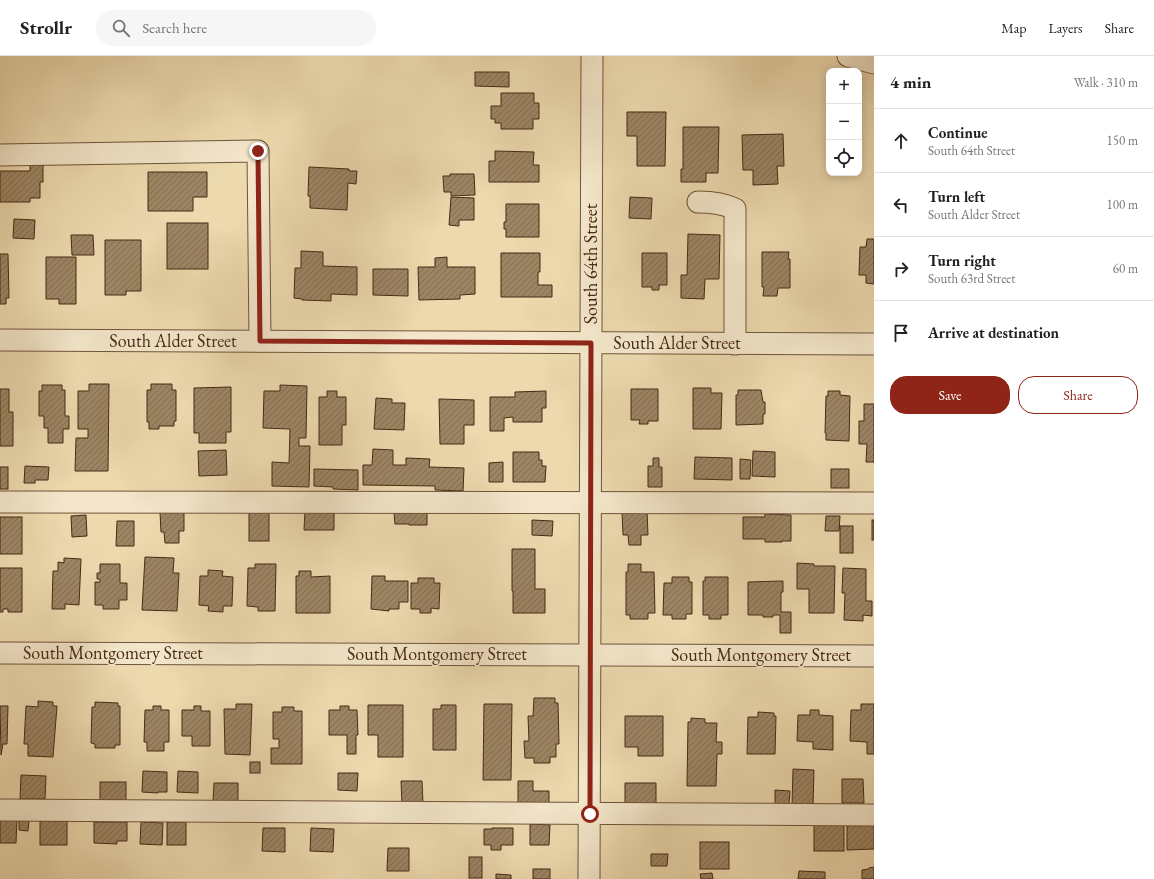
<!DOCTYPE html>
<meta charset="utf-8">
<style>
body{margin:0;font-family:"EB Garamond",serif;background:#f6f6f6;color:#202124}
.controls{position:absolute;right:12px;top:12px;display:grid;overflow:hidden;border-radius:8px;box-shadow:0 2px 10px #0003}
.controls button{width:36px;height:36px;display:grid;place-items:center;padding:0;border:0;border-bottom:1px solid #e0e0e0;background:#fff;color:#202124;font:20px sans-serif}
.stop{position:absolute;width:12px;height:12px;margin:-9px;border:3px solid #8f2418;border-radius:50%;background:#fff}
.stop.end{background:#8f2418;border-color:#fff;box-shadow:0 1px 4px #0008}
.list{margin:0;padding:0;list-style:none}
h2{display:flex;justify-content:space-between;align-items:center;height:52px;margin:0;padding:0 16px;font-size:17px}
h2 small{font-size:13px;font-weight:400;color:#757577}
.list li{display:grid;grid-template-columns:26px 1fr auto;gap:12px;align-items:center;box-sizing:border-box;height:64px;padding:0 16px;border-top:1px solid #e0e0e0}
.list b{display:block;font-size:15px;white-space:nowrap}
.list p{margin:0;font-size:13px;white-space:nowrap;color:#757577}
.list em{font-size:13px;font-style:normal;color:#757577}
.actions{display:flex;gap:8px;padding:12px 16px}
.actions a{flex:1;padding:9px 0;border:1px solid #8f2418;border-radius:16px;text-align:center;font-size:14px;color:#8f2418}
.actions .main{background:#8f2418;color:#fff}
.icon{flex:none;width:22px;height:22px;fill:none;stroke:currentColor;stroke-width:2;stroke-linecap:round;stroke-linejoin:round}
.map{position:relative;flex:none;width:874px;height:823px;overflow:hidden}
header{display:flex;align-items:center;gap:24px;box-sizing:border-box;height:56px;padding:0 20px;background:#fff;border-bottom:1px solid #e0e0e0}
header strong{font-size:19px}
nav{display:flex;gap:22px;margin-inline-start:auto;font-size:14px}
.search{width:280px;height:36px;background:#f6f6f6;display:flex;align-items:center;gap:10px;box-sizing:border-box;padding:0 14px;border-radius:22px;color:#757577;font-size:15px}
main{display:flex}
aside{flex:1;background:#fff}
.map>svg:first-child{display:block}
.building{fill:url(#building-hatch);stroke:#472914}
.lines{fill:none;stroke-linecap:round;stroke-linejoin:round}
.minor-casing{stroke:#70553a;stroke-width:23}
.minor{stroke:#f3e6ca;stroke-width:21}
.route{stroke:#8f2418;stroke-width:5}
.labels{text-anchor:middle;stroke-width:3.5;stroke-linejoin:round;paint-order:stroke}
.street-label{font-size:18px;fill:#472914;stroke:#f3e6ca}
</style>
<header>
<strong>Strollr</strong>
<div class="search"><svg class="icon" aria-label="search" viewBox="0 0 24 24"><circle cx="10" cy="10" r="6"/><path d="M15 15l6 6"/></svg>Search here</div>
<nav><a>Map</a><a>Layers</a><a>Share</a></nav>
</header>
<main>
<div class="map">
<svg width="874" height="823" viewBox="0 0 874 823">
<defs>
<pattern id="building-hatch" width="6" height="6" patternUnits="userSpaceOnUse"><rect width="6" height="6" fill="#9d8564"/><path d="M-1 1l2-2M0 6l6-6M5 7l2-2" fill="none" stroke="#826d51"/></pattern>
</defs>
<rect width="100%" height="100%" fill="#ecd9ae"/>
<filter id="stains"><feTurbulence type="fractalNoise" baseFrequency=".005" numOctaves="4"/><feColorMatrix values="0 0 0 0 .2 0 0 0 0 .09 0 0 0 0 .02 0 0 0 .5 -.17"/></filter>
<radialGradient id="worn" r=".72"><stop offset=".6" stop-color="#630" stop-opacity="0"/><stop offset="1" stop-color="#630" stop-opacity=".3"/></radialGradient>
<g class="building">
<path d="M475,16H509V31L475,30Z"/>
<path d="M501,37H534V47H539V63H533V73H501V67H495V63H491V50H501Z"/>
<path d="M627,56H666L665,110H637V80H627Z"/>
<path d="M683,71H719L718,117H706V126H681V113H683Z"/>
<path d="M783,78L784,110H777L778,128L753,129V114H743L742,79Z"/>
<path d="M495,95L534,96L533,109H539V126H489V105H495Z"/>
<path d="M30,109H43V126H40V142H30V146H0V115H30Z"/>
<path d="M309,111L349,113V115H357L356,128L348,127L347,154L310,152V140H308Z"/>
<path d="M148,116H207V141H193V155H148Z"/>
<path d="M450,118H474L475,139L451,140V136H444L443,120H450Z"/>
<path d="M451,141L474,142V164H459V170L449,169Z"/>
<path d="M630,141L652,142L651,163L629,162Z"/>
<path d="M506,148H539V181H506V173H504V166H506Z"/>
<path d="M14,163L35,164L34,183L13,182Z"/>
<rect x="167" y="167" width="41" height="46"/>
<path d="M688,178L720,179L719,223H705L704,243L681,242V219H687Z"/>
<path d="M71,179H93L94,199H72Z"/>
<path d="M867,183H874V228L866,227V219H859L860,191H866Z"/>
<path d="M105,184H141V235H126V239H105Z"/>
<path d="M301,195L323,196V210L357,211V239L331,238V245L302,244V243L294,242L295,212H301Z"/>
<path d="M762,196H789L788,203H790V232H778L777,240H763L764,231H762Z"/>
<path d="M501,197H540V216H538V229H552V241H501Z"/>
<path d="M642,197H667V229H659V234H652V231H642Z"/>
<path d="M0,198H8L9,242H6V248H0Z"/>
<path d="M46,201H76V248H59V243H46Z"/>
<path d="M447,201V211H475V238L460,239V243L419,244L418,211H435V202Z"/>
<path d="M373,213H408V240L373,239Z"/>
<path d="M89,328H109L108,415H75L76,382H88V373H78V335H89Z"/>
<path d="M151,328H172V334H176V365H174V370H159V373H149V366H147V334H151Z"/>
<path d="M42,329H62V334H65V360H69V373H63V387H48V372H44V360H39V335H42Z"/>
<path d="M280,329L307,330L306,382H299V390H310L309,431L272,430V406L289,407L290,373L263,372L264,335H280Z"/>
<path d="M231,331V376H226V387H199V377H194V332Z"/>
<path d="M693,332H711V337H722L721,373H693Z"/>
<path d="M0,333H9V356H13V390H0Z"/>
<path d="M631,333H658V365H648V368H639L640,364H631Z"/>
<path d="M738,334H761L763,346H765V358H763V368L736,369V339H738Z"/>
<path d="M327,335H337V341H346V369H342V389H319V341H327Z"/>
<path d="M546,335V352H542V366H513V361L504,362V375H490V341H515V336Z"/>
<path d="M828,335H840V339L850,340L849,385L826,384V377H825L826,340H828Z"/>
<path d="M376,342L392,343V347H405L404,374L374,373Z"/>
<path d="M439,343L474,344V369H464V388H440Z"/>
<path d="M864,348H874V406H866L867,388H859V365H864Z"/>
<path d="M373,393L393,394V409H406V402L430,403L429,411L464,412L463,435L435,434V430L363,429V409H372Z"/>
<path d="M226,394L227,419L199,420L198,395Z"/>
<path d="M753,395L775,396V421L752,420Z"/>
<path d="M513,396H539V404H542V410H546L545,426H513Z"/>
<path d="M695,401L732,402V424L694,423Z"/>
<path d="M653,402H659V411H662V431H648V410H653Z"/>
<path d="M740,403L751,404L750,423H740Z"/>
<path d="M503,406V426H489V407Z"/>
<path d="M25,410L49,411L48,424H35V427H24Z"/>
<rect x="0" y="411" width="8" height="22"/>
<path d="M314,413L358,414V434L333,433V431L314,430Z"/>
<rect x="831" y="413" width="18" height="19"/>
<rect x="249" y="452" width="20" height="33"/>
<path d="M427,453V469H409V468H395L394,457H409Z"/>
<path d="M305,454H334V474H304Z"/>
<path d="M647,454L648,479H641V489H629L628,479H623L622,456Z"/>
<path d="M160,456H184V475H179V487H165L164,476H161Z"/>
<path d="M765,458L791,459V485H782V486H765V483H743V461H765Z"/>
<path d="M86,459L87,480L72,481L71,460Z"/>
<path d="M826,460H840L839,475H825Z"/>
<rect x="0" y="461" width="22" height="37"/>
<path d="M532,464L553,465L552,480L532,479Z"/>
<rect x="872" y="464" width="2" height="20"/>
<path d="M117,465H134V490H116Z"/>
<rect x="840" y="470" width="13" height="27"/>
<path d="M512,493H535V533H545V557H513V535H512Z"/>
<path d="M145,501L174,502L173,517H179L177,555L142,554Z"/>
<path d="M64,502L81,503L79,549L65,548V553H52L53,515H58V506L64,507Z"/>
<path d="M797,507L814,508V510H835L834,557H809V533H797Z"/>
<path d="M100,508H120V527H127V544H119V553H103V549H95V526H100V523H97V517H100Z"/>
<path d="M255,508H276L275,555H258V551L247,550L248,512H255Z"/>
<path d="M628,508H641V516H654L655,557H648V563H630V559H626V516H628Z"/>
<path d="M0,512H22V556H8V553H3V556H0Z"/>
<path d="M843,512L866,513V545H872V560L863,559V565L844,564L845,537H842Z"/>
<path d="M208,514L223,515L222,520L233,521L232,550H223V556L208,555L209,550L199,549L200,520H208Z"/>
<path d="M299,515H311V521L330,520V557H296V520H299Z"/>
<path d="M372,520H385V525H408V546H399V553H389V555L371,553Z"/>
<path d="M672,521H689V526H692V558H686V563H672V559H663L664,527H672Z"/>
<path d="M705,521H728V559H721V563H709V559H703V525H705Z"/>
<path d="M418,522H434V527H440L439,553L431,552V557H420V553H411V527H418Z"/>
<path d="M783,525V536H781V556H791V577H780V559H773V561H763V559H748V526Z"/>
<path d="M534,642H555V647H558L559,688H556V701H550V707H534V702H525L524,685H529L528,660H533Z"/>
<path d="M38,645L53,646V650H57L53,701L28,700V688H24L26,650L38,651Z"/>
<path d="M95,646L118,647V650H120V689H115V692H95V688L91,687L92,651H95Z"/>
<path d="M236,648H252L250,699L225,698L224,653H236Z"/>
<path d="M484,648H512L511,724H483Z"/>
<path d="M861,648H874V698H867V686L850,685L851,654H861Z"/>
<path d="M368,649H403V701H378V679H368Z"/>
<path d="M441,649H456V694H433V653H441Z"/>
<path d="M0,650H8L7,688H3L1,699Z"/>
<path d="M153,650H161V654H169V686H164V695H147V686H144L145,654H153Z"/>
<path d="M194,650H201V655H210V690H192V680H182V654H194Z"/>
<path d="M340,650H349V654H357L358,679H356V698H347V679H329V654H340Z"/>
<path d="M282,651H294V655H302V708H271V692H279V683H273V656H282Z"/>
<path d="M810,654H819V659L833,660V694L813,693V686L797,685L798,659H810Z"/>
<path d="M758,656L774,657V660H776L775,698H747L748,661H758Z"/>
<path d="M625,660H663V700H638V691H625Z"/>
<path d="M691,662L705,663V667H717L716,686H722V698H717L716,730H687L688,666H691Z"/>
<rect x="250" y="706" width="10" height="11"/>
<path d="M793,713L814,714L813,750L792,749Z"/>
<path d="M143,715L167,716V736H158V737L142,736Z"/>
<path d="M178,715L198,716V737L177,736Z"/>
<path d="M338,717H358L357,735L338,734Z"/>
<path d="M21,719L46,720L45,743H20Z"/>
<path d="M842,723H863L864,747H842Z"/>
<path d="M401,725H422L423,748H402Z"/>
<path d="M518,725H533V735H549V750L518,751Z"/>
<rect x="100" y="726" width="26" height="18"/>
<path d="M214,727H238V746L213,745Z"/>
<path d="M625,727H656V749L625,748Z"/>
<path d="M775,734L790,735L789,748H775Z"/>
<path d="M0,762L17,763L16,787H0Z"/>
<path d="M19,764H29L28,775L19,774Z"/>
<rect x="40" y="765" width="27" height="24"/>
<path d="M94,766H127V785H117V788L94,787Z"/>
<path d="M141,766L163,767L162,789L140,788Z"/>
<rect x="167" y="766" width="19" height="23"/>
<rect x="814" y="767" width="30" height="28"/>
<path d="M874,767V793L847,794V768Z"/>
<path d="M530,768L550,769L549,789H530Z"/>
<path d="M263,772H285V796L262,795Z"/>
<path d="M311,772L334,773L333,796L310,795Z"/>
<path d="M492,772H513V789H501V794H491V789H484V773H492Z"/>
<rect x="700" y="786" width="29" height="27"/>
<path d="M388,792H409V815H387Z"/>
<path d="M651,798H668L667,810H651Z"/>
<rect x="469" y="801" width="13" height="21"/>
<path d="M874,811V823H862V814L869,813V812Z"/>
<rect x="533" y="813" width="17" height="10"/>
<path d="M799,815L825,816V823H798Z"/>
<path d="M712,817L713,823H701L700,818Z"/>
<path d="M496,818L511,819V823H496Z"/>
</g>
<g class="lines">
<g class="minor-casing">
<g id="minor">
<path d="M848,0L874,7"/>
<path d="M0,99L258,95L260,285"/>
<path d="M698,146C711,146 723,147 735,153V288"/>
<path d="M0,284L874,288"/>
<path d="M0,446L874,447"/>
<path d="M0,597L874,600"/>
<path d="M0,754L874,759"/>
<path d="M589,823L592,0"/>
</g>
</g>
<use href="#minor" class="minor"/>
</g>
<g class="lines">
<path class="route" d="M258,95L260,285L591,287L590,758"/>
</g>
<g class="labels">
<g class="street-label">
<text transform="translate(591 208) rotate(-90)" y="6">South 64th Street</text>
<text x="173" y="291">South Alder Street</text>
<text x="677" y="293">South Alder Street</text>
<text x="113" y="603">South Montgomery Street</text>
<text x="437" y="604">South Montgomery Street</text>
<text x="761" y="605">South Montgomery Street</text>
</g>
</g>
<rect width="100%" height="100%" filter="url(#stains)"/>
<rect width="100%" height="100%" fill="url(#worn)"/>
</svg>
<div class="controls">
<button>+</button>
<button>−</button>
<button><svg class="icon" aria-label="locate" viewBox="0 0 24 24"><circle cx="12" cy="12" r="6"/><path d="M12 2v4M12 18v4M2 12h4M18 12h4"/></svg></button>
</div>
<div class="stop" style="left:590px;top:758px"></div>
<div class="stop end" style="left:258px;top:95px"></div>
</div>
<aside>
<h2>4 min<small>Walk · 310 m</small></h2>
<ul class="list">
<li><svg class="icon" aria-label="ahead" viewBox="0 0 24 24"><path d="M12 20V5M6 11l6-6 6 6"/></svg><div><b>Continue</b><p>South 64th Street</p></div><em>150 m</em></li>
<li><svg class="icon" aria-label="left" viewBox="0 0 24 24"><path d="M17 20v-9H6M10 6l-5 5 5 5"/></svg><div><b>Turn left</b><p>South Alder Street</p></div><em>100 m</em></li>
<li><svg class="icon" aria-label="right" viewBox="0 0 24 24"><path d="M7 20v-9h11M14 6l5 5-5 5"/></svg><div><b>Turn right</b><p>South 63rd Street</p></div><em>60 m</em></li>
<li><svg class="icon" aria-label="arrive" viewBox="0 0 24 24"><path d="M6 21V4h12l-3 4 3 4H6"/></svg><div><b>Arrive at destination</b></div></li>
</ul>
<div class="actions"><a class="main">Save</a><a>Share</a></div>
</aside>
</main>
